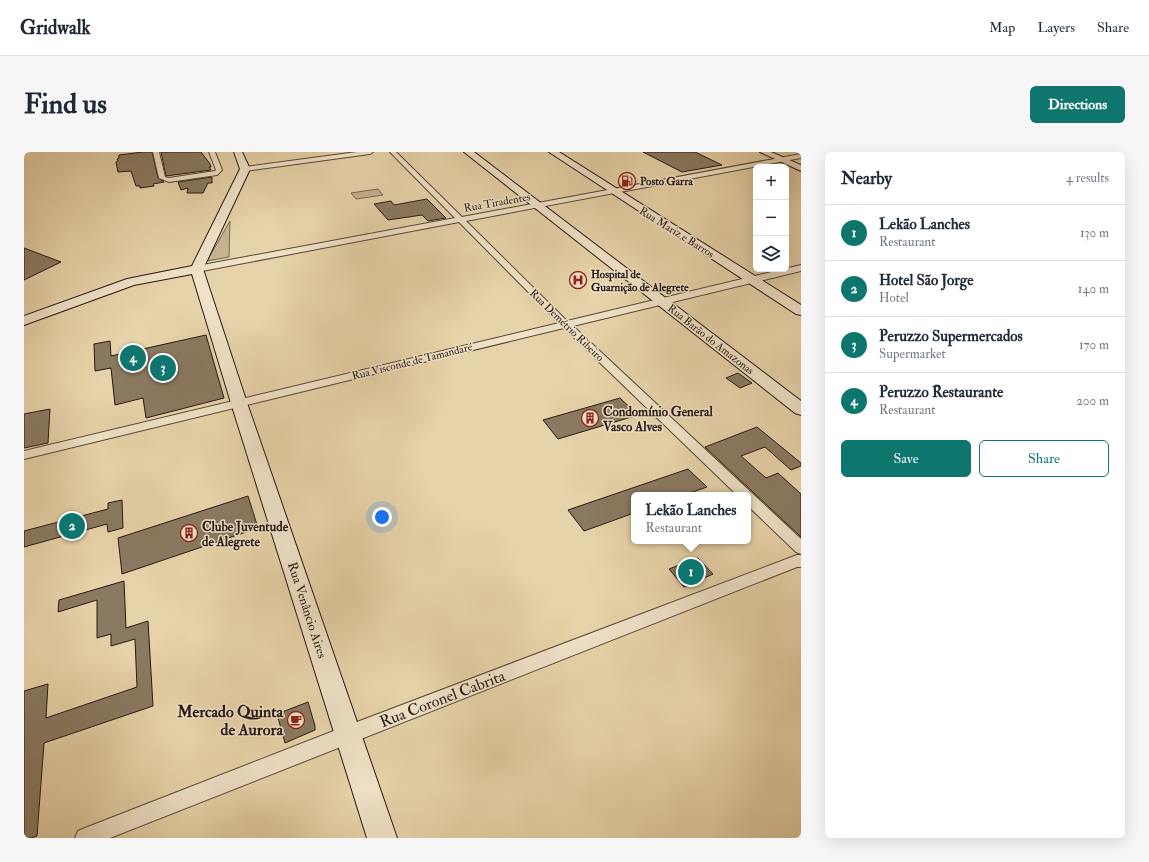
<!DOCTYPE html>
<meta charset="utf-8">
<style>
body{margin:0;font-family:"IM FELL Double Pica",serif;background:#f6f6f7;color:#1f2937}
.controls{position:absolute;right:12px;top:12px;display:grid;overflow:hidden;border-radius:6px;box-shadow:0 4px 16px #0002}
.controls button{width:36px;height:36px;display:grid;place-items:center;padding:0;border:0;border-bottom:1px solid #e0e1e3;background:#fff;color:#1f2937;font:20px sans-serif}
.you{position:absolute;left:358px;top:365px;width:14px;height:14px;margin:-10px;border:3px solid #fff;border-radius:50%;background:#1a73e8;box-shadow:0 0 0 6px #1a73e833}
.badge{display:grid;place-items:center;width:26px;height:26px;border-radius:50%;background:#0f766e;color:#fff;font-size:13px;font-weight:700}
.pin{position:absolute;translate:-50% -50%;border:2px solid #fff;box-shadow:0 1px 4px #0006}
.popup{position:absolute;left:607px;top:340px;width:120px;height:52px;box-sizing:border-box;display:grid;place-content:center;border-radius:6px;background:#fff;filter:drop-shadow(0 1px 3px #0005);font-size:13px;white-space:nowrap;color:#747a83}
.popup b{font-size:15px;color:#1f2937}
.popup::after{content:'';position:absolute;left:50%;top:100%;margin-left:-8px;border:8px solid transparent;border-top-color:#fff}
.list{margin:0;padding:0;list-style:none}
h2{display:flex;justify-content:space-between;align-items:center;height:52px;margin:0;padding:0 16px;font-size:17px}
h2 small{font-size:13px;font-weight:400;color:#747a83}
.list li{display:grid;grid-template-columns:26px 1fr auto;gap:12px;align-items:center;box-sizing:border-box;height:56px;padding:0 16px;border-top:1px solid #e0e1e3}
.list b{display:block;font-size:15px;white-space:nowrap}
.list p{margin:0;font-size:13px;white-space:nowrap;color:#747a83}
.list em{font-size:13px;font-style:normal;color:#747a83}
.actions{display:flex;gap:8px;padding:12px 16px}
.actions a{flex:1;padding:9px 0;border:1px solid #0f766e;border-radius:6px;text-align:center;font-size:14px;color:#0f766e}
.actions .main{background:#0f766e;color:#fff}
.icon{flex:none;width:22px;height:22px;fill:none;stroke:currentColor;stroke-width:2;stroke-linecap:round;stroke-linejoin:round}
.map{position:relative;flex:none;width:777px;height:686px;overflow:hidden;border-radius:6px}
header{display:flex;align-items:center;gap:24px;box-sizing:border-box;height:56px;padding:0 20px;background:#fff;border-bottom:1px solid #e0e1e3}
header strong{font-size:19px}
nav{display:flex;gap:22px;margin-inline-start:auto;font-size:14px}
.intro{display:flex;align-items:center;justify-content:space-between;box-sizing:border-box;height:96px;padding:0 24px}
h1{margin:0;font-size:28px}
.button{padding:10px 18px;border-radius:6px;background:#0f766e;color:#fff;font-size:14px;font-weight:700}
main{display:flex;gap:24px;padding:0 24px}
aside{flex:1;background:#fff;border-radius:6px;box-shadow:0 4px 16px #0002}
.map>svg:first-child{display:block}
.green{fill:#c6b390;stroke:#766652}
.building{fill:#8a7a61;stroke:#261914}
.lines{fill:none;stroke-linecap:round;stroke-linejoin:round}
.street-casing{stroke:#564839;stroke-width:2}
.secondary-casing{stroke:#261914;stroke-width:2}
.street{fill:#efe2c7;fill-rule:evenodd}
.secondary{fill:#efe2c7;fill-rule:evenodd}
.labels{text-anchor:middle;stroke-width:3;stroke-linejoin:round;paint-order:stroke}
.far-poi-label{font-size:11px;font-weight:bold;fill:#261914;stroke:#efe2c7;text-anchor:start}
.far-street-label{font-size:11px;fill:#261914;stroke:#efe2c7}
.poi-label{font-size:13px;font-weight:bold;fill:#261914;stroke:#efe2c7;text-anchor:start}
.street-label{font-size:13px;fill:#261914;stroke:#efe2c7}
.near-street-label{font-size:16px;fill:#261914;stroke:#efe2c7}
.near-poi-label{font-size:16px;font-weight:bold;fill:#261914;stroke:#efe2c7;text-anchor:end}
</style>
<header>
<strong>Gridwalk</strong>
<nav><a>Map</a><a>Layers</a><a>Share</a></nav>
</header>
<div class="intro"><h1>Find us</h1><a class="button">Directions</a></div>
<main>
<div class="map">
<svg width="777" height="686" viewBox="0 0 777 686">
<rect width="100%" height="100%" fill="#e7d3a9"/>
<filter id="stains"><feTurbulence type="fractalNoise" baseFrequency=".005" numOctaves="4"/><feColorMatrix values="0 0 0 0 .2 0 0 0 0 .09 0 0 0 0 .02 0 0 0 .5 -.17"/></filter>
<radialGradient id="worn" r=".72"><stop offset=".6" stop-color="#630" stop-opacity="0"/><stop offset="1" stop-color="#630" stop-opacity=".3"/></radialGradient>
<g class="green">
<path d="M354,37L359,43L332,47L327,41Z"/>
<path d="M206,69L205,105L183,109Z"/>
</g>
<g class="building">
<path d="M119,0H128L134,26L140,30L129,32L130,34L116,36V34H112L107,19L94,20L92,10L94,9L93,7L95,6V3Z"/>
<path d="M137,0H177L186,12L187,15H185L187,18L142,24Z"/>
<path d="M619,0H671L698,13L658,20Z"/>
<path d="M188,25V31H184L179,41H163L164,36L157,38L154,30Z"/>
<path d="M403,47L422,66L404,69L398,63L364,68L350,52L367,49L370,53Z"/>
<path d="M0,96L37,110L0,128Z"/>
<path d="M182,183L200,246L122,266L119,246L91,253L87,216L71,219L70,192L86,189L87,204Z"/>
<path d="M714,221L728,231L716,236L702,226Z"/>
<path d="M596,246L614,263L534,287L519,268Z"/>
<path d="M26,257L24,291L0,296V262Z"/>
<path d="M733,275L777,311V314L767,318L741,295L717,304L742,326L754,321L777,342V385L681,295Z"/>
<path d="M664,317L683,335L660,343H610V361L560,379L544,358Z"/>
<path d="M224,344L234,376L98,422L94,386Z"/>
<path d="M98,348L99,376L84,380L83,372L0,395V379L84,357V351Z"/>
<path d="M674,406L689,422L660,435L645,417Z"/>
<path d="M100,429L102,476L124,469L129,554L20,591L13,684L7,686H0V539L24,532L22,566L113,535L111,487L87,494V482L73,486V448L34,460L35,448Z"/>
<path d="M284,550L291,574V578L261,591L253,562Z"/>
</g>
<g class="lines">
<g class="street-casing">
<g id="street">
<path d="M129,0H135L141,25L145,26L191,19L192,18L185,0H191L198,18L193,23L145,30L135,26Z"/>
<path d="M333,0H349L346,2L221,19L218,17L221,15Z"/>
<path d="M366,0H372L438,65L777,2V6L442,69L543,169L777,113V119L549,174L777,387V402L772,400L724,354V343H713L540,176L0,307V299L535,171L435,70L173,120L169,117L173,114L431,66Z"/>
<path d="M773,403H777V415H773L86,686H51L54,679L61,676L325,573Z"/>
</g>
</g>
<g class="secondary-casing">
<g id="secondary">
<path d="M210,0H218L226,17L179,117L223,251L373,686H343L207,251L168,122L110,133L0,173V164L103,127L168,114L216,17Z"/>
<path d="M440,0H450L777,249V263L771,261Z"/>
<path d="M525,0H535L777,153V163L772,162Z"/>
<path d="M736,0H747L777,13V19Z"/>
</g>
</g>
<use href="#street" class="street"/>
<use href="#secondary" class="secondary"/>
</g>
<defs>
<g id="fuel-ring" transform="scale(0.9)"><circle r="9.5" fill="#efe2c7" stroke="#8f2418" stroke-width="1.5"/><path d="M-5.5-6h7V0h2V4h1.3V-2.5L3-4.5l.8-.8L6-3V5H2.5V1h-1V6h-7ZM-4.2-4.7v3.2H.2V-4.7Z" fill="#8f2418"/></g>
<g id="hospital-ring" transform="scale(0.9)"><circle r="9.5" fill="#efe2c7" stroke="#8f2418" stroke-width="1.5"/><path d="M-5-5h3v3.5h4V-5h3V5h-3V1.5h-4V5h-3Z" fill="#8f2418"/></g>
<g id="building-ring" transform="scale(0.9)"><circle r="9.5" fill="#efe2c7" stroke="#8f2418" stroke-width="1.5"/><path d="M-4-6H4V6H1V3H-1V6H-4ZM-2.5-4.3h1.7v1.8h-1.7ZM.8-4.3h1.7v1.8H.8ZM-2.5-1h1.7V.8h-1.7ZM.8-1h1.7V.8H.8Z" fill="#8f2418"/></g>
<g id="cafe-ring" transform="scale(0.9)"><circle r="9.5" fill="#efe2c7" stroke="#8f2418" stroke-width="1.5"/><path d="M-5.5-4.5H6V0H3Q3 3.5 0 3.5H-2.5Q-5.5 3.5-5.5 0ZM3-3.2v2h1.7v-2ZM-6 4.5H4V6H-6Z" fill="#8f2418"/></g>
</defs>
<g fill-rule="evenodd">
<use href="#fuel-ring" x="603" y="29"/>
<use href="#hospital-ring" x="554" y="128"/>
<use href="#building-ring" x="566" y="266"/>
<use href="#building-ring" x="165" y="381"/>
<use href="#cafe-ring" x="272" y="568"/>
</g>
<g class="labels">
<g class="far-poi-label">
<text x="616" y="33">Posto Garra</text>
<text x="567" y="126">Hospital de<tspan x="567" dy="13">Guarnição de Alegrete</tspan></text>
</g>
<g class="far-street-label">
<text transform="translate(473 50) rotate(-10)" y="4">Rua Tiradentes</text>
<text transform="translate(653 80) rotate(32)" y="4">Rua Mariz e Barros</text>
<text transform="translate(543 173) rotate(44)" y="4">Rua Demétrio Ribeiro</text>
<text transform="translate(687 187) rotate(38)" y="4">Rua Barão do Amazonas</text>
<text transform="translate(388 209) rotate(-14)" y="4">Rua Visconde de Tamandaré</text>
</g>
<g class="poi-label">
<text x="579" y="264">Condomínio General<tspan x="579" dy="15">Vasco Alves</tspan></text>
<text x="178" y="379">Clube Juventude<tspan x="178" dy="15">de Alegrete</tspan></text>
</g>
<g class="street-label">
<text transform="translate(284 458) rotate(72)" y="5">Rua Venâncio Aires</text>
</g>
<g class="near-street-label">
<text transform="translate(418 546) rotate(-21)" y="6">Rua Coronel Cabrita</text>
</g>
<g class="near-poi-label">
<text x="259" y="565">Mercado Quinta<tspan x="259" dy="18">de Aurora</tspan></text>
</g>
</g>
<rect width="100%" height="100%" filter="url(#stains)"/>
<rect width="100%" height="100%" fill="url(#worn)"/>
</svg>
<div class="controls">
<button>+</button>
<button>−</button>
<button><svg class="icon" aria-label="layers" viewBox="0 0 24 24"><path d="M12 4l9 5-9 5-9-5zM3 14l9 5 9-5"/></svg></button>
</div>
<div class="you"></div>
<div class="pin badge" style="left:667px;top:420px">1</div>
<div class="popup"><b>Lekão Lanches</b>Restaurant</div>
<div class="pin badge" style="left:48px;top:374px">2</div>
<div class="pin badge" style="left:139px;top:216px">3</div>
<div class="pin badge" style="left:109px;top:206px">4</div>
</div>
<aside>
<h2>Nearby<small>4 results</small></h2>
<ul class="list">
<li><span class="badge">1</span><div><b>Lekão Lanches</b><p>Restaurant</p></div><em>130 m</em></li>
<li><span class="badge">2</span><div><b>Hotel São Jorge</b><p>Hotel</p></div><em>140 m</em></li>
<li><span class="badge">3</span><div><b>Peruzzo Supermercados</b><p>Supermarket</p></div><em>170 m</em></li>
<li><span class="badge">4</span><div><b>Peruzzo Restaurante</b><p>Restaurant</p></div><em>200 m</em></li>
</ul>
<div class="actions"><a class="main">Save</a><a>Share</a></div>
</aside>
</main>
